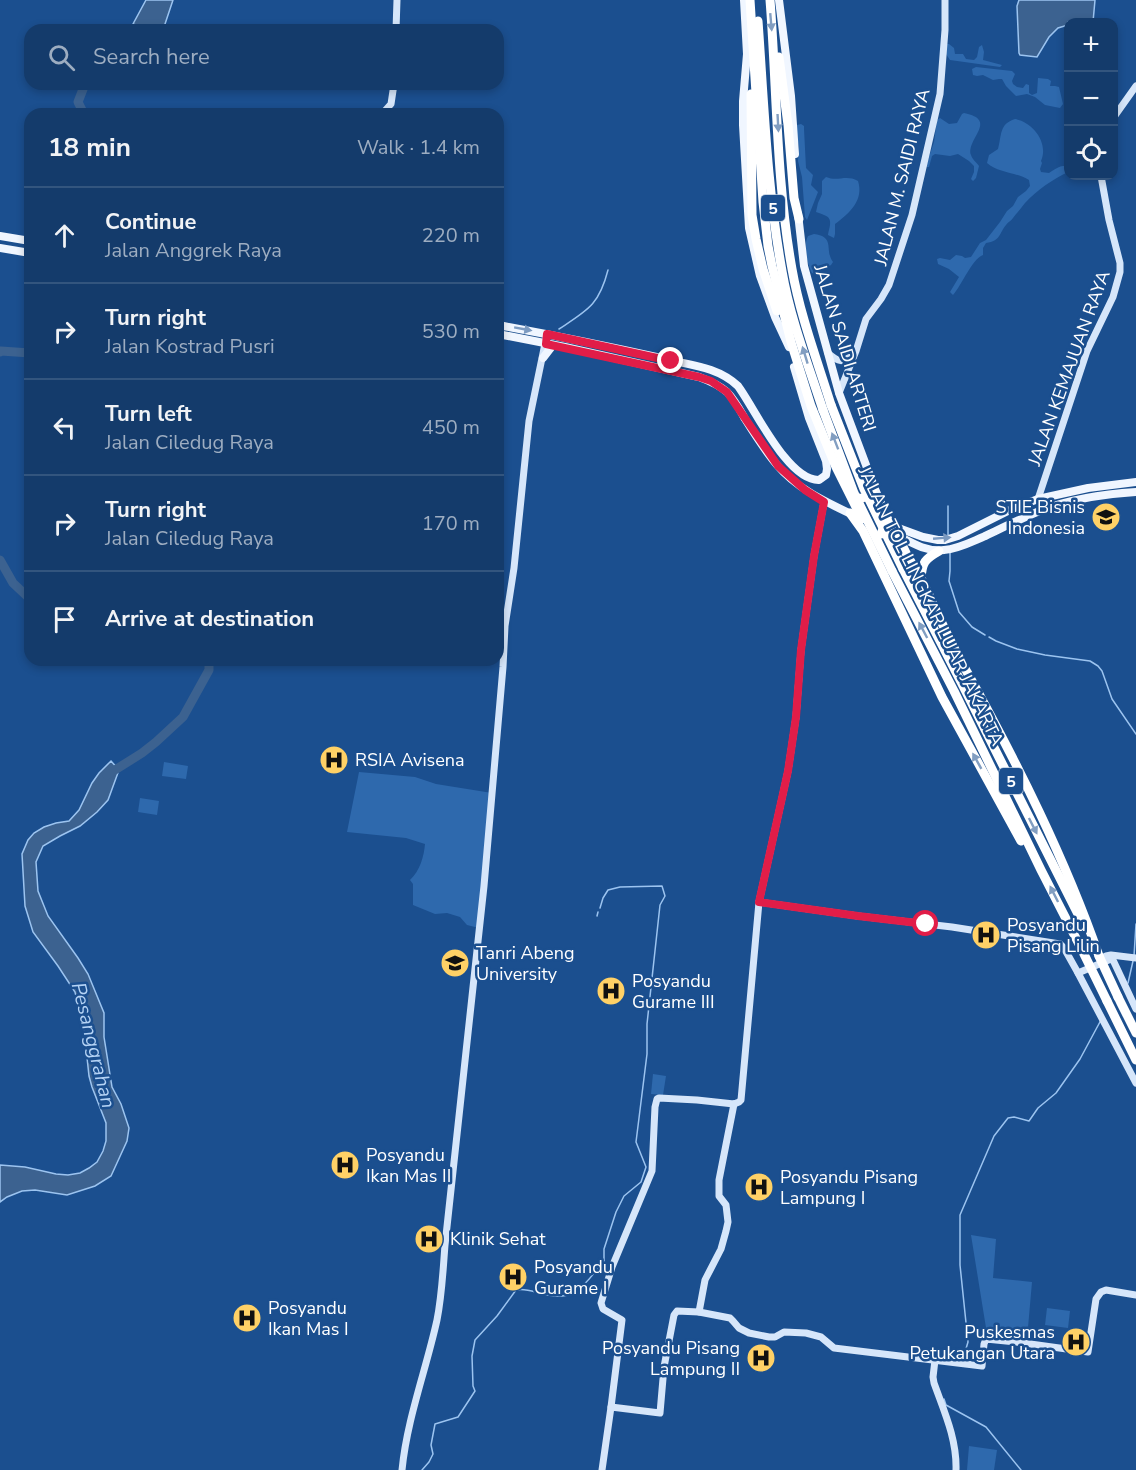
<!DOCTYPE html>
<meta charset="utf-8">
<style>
body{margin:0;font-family:"Nunito Sans",sans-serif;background:#1d4271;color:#f1f3f6}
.controls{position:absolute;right:18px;top:18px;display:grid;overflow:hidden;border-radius:12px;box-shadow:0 3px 9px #0003}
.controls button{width:54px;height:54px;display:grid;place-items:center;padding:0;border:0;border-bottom:2px solid #33557e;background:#143b6b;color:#f1f3f6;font:30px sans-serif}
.stop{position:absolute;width:18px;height:18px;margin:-14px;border:4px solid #e11d48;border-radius:50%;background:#fff}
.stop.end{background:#e11d48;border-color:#fff;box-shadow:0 2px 6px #0008}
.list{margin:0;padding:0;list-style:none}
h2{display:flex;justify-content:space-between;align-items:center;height:78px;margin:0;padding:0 24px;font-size:26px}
h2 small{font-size:20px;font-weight:400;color:#9dadc1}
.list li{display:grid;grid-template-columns:39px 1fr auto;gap:18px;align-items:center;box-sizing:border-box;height:96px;padding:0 24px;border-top:2px solid #33557e}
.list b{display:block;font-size:22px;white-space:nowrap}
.list p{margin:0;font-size:20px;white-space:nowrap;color:#9dadc1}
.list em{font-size:20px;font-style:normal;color:#9dadc1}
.icon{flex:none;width:33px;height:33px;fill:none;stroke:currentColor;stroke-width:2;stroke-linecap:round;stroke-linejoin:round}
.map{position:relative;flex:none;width:1136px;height:1470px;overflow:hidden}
.search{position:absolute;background:#143b6b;box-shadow:0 3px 9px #0003;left:24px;top:24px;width:480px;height:66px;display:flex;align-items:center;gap:15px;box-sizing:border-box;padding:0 21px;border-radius:18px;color:#9dadc1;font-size:22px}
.panel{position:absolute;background:#143b6b;box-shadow:0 3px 9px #0003;left:24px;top:108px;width:480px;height:558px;border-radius:18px}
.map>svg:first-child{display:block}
.green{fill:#2e69ad}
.water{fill:#3c6290;stroke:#9cc4f0;stroke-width:1.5}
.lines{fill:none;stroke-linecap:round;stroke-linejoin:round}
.stream{stroke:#9cc4f0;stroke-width:1.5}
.river{stroke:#3c6290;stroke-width:9}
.secondary{stroke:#d6e6fa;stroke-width:7}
.primary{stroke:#f0f6ff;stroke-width:8}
.highway{stroke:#fff;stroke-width:9}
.highway-bridge{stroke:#fff;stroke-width:9}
.oneway{fill:#829ec1}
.oneway2{fill:#7b9ac1}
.route{stroke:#e11d48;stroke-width:8}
.labels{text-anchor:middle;stroke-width:5;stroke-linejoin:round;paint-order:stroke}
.shield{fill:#1b4f8f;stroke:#bbcadd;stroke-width:1.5}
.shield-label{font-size:16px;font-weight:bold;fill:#fff}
.street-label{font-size:18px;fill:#fff;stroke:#1b4f8f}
.poi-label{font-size:18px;fill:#fff;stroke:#1b4f8f;text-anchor:start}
.water-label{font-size:20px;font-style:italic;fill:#b5d3f5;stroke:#1b4f8f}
</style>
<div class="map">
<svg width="1136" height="1470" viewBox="0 0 1136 1470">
<rect width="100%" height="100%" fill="#1b4f8f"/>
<g class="green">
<path d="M947,44H949L954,48L955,54H963L966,59L974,60L977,57L979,47L982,45L984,52L983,60L1002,65L1000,67L950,60L946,54Z"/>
<path d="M976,67L1012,71L1015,74L1012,81L1013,84L1017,87L1023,88L1026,84L1029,85V93L1032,95L1037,93L1038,78L1048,79L1051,81L1050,86H1055L1059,87L1063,104L1060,108L1045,105L1035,97L1027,94L1016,96L1006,86L1002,79H999L993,80L983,75L977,76L973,75L972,69Z"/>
<path d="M964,113C999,120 966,139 971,155C972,159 977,163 979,166L976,178L973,181L971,179L974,172V166L969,161L958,154L950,156L935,154L932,156L929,167H927L926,166L934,142L937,120L940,118L949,124L957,123L962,114Z"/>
<path d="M1015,119C1033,122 1049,143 1041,161L1042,163L1040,169L1041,172L1049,173C1056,169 1060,165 1068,166V172C1052,180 1038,189 1025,203C1021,208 1017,213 1013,218C1011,221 1008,222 1006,225C999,233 1001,241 986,243L983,248V255C972,259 962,285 953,295L950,292L959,277L949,269L938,264L937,259L940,258L950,260L956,255L962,256L965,258L971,257L980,243L986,240L1000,222L1007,211L1013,206L1018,197L1026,191L1030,186L1029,180C1016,172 998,173 987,163L989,155L998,149C1002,135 999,124 1015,119Z"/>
<path d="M801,124L804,126V129L806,168L813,175L811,185L818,192L807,220L805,217L802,177L798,161L799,147L797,136V125Z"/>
<path d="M826,177C838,182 846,174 858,181C864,200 850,213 835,224V234L834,238L828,235C829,228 834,218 824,215C822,214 819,213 816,212L818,203L822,194V181Z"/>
<path d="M814,234C836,237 824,250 833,262L831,265L816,274L812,273C807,264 803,245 808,236Z"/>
<path d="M164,762L188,766L186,779L162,776Z"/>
<path d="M359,772L415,777L436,784L492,793L479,928L467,925L460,917L447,913L435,914L413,905V884L410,880C420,871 424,856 425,844L406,838L347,832Z"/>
<path d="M140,798L159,801L157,815L138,812Z"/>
<path d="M653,1074L666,1076L663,1095L651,1094Z"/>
<path d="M971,1235L996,1239L993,1278L1032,1282L1027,1339L987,1334Z"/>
<path d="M1047,1308L1070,1311L1068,1328L1045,1325Z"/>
<path d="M969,1446L997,1450L994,1470H967Z"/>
</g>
<g class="water">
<path d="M146,0H173L163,30H152L133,24Z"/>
<path d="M1019,0H1095L1093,22H1068V25L1058,28L1049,37L1037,57L1020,55L1019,53L1017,6Z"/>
<path d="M111,761L119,770L108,800L97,812L80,826L60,836L43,846L36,862L38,891L48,916L78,958L88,974L104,1013V1037L112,1087L121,1104L129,1128L127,1141L111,1176L95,1186L67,1195L35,1190L22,1191L7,1197L0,1202V1165L25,1167L56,1174L68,1175L80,1173L89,1168L97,1162L103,1151L106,1141V1123L92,1087L89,1076L84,1029L75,992L58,966L33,932L25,906L22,854L28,840L34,833L44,827L56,823L69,821L79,810L92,783L99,773Z"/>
</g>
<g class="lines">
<g class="stream">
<path d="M559,329C588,310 599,305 608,270"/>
<path d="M948,536V506"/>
<path d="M950,552V571L949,581L959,612L972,627L985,635"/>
<path d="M989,637L996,641L1017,649L1045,655L1090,661L1098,666L1102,671L1112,699L1136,734"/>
<path d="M597,916L598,912"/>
<path d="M1134,956L1136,924"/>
<path d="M1128,983L1133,961"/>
<path d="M949,1359L965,1352L968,1342L960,1265V1215L994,1136L1008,1118L1014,1117L1029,1121L1038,1108L1056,1093L1080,1059L1101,1020"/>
<path d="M944,1399L946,1405L986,1427L1021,1470"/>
<path d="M422,1470L429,1462L433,1454L431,1445L435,1424L458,1417L475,1391L473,1386L472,1356L475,1340L497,1316L516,1290C526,1288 534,1292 543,1294C577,1303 585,1283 604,1261V1249L616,1212L624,1196L641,1182L646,1167L636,1142L647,1054V1024L660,905L665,896L662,886L620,887L608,890L603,898L600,908"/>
</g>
<g class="river">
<path d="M84,114L78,102L85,84"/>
<path d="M0,352L1,351L30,353"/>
<path d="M0,560L13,583L30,599"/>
<path d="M107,775L142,753L156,742L183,717L209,670V660"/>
</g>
<g class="secondary">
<path d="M396,30L397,0"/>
<path d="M382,114L391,104L394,84"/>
<path d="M1114,117L1136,86"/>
<path d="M828,353C838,362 843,364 853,354"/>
<path d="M839,393L856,351L866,319L881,299L889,285L912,215L940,94L945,30V0"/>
<path d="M1038,499L1087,351L1113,297L1120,272V263L1109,220L1101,176"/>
<path d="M759,902L858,916L952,927L1060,944L1064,948L1078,973L1136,1083"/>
<path d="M1106,956L1111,955L1136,958"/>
<path d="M1078,973L1111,959L1113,960L1136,1009"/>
<path d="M734,1104L739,1102L741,1100L759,902L788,771L796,717L801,650L814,556L824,502"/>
<path d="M699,1312L705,1280L721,1249L726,1231L728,1222L726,1205L719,1196V1180L734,1104"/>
<path d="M935,1360L933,1377L934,1383C944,1411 957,1439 956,1470"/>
<path d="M611,1407L622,1320L603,1309L601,1303L612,1267L652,1171L655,1107L657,1099L659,1098L697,1100L734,1104"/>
<path d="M402,1470C407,1419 426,1370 437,1320C442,1295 443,1270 445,1245L484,886L503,667L505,626L514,568L529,421L547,334"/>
<path d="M602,1470L611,1407L660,1413L664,1367L674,1315L677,1311L699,1312L730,1318L733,1321L739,1328L749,1333L769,1337H775L784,1332L806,1333L821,1337L834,1348L982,1366L984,1344L986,1339L1016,1342L1088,1352L1096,1299L1101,1292L1106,1290L1136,1295"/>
</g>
<g class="primary">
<path d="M744,0L747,54L743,101V125L749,228L760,276L775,317L789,347"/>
<path d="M779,0L791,96L795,154"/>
<path d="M798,214L804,266L839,393L875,489L889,521L893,526L923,537L938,540H945L958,536L1012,509L1038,499L1088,488L1136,482"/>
<path d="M0,236L30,241"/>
<path d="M0,248L30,253"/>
<path d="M498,325C553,335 607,346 661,358C688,365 717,366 738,386C755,409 788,481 819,480L826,475L827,469L826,461L809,418L794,367"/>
<path d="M498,334L565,347L699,377C710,381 719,385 727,392C735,400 740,410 745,419C755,435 765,451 777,465C797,489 826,502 853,515"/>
<path d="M543,358L553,345"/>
<path d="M897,535C912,543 926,552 944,550C958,549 971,542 983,537C1002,528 1022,518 1042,510C1071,499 1105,494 1136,492"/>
</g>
<g class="highway">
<path d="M750,0L763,202L768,246L772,266L791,342L811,406L836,467L862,519"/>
<path d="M770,0C777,89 776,180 792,269C800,315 817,360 831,405"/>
<path d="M758,21C764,104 767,188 782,271C790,318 808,364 823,410"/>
<path d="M779,57L788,125L794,198L799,219"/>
<path d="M751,94L752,215L756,239L763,269L777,311"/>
<path d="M851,495C861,502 870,497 874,486"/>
<path d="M850,513L863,531L942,697L1021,841"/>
<path d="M893,526C898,536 902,545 907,555C912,564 918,573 923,582C937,612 950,643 967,672C1017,763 1065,858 1099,956"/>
<path d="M881,534L885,524L889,521"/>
<path d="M903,569L960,680L1083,924"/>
<path d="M892,571L954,691L1041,870L1082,950"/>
<path d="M921,579C922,562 925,559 939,551"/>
<path d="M1118,997L1136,1033"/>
<path d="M1107,1001L1136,1060"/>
</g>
<g class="highway-bridge">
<path d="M831,405L864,489L903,569"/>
<path d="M823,410L854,493L892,571"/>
<path d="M1082,950L1107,1001"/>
<path d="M1099,956L1118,997"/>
</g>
</g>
<defs><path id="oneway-solid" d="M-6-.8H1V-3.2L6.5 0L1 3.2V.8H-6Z" transform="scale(1.5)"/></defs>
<g class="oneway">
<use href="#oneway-solid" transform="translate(771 22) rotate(85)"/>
<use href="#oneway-solid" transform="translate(778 123) rotate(87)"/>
<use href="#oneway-solid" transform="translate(805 355) rotate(-107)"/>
<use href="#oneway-solid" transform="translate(835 441) rotate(-111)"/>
<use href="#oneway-solid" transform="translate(923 630) rotate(-118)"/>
<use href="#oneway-solid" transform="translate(977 761) rotate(-119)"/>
<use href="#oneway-solid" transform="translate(1033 826) rotate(63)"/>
<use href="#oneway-solid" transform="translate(1054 894) rotate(-117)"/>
</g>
<g class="oneway2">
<use href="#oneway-solid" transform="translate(523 329) rotate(10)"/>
<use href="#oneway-solid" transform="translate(942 538) rotate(-5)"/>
</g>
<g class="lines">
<path class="route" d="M671,361L547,334L546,344L699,377L711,381L727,392L778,466L805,490L824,502L814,556L801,650L796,717L788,771L759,902L858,916L926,924"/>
</g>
<defs>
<g id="university-disc" transform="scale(1.5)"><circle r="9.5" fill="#ffd166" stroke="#1b4f8f"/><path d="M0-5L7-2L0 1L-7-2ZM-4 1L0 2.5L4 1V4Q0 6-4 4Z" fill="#111"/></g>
<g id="hospital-disc" transform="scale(1.5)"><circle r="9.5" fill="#ffd166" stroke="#1b4f8f"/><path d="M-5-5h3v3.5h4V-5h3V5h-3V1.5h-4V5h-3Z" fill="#111"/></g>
</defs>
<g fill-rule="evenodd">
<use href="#university-disc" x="1106" y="517"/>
<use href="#hospital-disc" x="334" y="760"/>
<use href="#hospital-disc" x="986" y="935"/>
<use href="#university-disc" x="455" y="963"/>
<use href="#hospital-disc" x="611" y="991"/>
<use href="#hospital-disc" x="345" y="1165"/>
<use href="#hospital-disc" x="759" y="1187"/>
<use href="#hospital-disc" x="429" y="1239"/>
<use href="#hospital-disc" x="513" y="1277"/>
<use href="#hospital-disc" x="247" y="1318"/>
<use href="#hospital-disc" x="1076" y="1342"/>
<use href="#hospital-disc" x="761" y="1358"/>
</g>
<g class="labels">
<g class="shield">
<rect x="761" y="195" width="24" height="26" rx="4.5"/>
<rect x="999" y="768" width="24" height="26" rx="4.5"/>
</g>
<g class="shield-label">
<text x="773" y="214">5</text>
<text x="1011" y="787">5</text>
</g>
<g class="street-label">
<text transform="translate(902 177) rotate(-76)" y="6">JALAN M. SAIDI RAYA</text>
<text transform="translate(845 348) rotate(73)" y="6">JALAN SAIDI ARTERI</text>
<text transform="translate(1069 368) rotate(-70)" y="6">JALAN KEMAJUAN RAYA</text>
<text transform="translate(931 606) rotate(64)" y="6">JALAN TOL LINGKAR LUAR JAKARTA</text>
</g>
<g class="poi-label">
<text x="1085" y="513" text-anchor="end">STIE Bisnis<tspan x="1085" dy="21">Indonesia</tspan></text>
<text x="355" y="766">RSIA Avisena</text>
<text x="1007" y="931">Posyandu<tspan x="1007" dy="21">Pisang Lilin</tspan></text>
<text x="476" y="959">Tanri Abeng<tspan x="476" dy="21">University</tspan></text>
<text x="632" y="987">Posyandu<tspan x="632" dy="21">Gurame III</tspan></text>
<text x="366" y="1161">Posyandu<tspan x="366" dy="21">Ikan Mas II</tspan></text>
<text x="780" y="1183">Posyandu Pisang<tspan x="780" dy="21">Lampung I</tspan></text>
<text x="450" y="1245">Klinik Sehat</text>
<text x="534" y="1273">Posyandu<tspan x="534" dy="21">Gurame I</tspan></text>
<text x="268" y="1314">Posyandu<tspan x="268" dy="21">Ikan Mas I</tspan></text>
<text x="1055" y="1338" text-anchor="end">Puskesmas<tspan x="1055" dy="21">Petukangan Utara</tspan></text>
<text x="740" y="1354" text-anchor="end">Posyandu Pisang<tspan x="740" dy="21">Lampung II</tspan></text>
</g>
<g class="water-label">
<text transform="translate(94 1045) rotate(76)" y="7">Pesanggrahan</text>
</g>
</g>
</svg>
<div class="controls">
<button>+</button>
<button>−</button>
<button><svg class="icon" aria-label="locate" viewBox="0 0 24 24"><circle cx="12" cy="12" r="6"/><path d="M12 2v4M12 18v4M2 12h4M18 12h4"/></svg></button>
</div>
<div class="stop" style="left:926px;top:924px"></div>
<div class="stop end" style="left:671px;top:361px"></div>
<div class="search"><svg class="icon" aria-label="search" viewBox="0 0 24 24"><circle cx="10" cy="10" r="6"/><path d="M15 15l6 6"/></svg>Search here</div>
<section class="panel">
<h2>18 min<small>Walk · 1.4 km</small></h2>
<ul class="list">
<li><svg class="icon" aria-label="ahead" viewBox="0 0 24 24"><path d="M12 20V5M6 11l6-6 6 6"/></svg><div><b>Continue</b><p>Jalan Anggrek Raya</p></div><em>220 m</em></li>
<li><svg class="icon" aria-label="right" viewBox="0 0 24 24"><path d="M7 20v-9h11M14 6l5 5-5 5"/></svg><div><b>Turn right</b><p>Jalan Kostrad Pusri</p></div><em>530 m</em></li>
<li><svg class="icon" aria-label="left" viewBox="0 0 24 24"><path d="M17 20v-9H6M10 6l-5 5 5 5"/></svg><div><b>Turn left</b><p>Jalan Ciledug Raya</p></div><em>450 m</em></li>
<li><svg class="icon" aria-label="right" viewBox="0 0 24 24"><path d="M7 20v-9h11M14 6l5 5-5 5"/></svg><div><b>Turn right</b><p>Jalan Ciledug Raya</p></div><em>170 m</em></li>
<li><svg class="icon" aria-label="arrive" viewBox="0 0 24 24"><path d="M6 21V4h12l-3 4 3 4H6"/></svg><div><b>Arrive at destination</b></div></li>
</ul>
</section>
</div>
